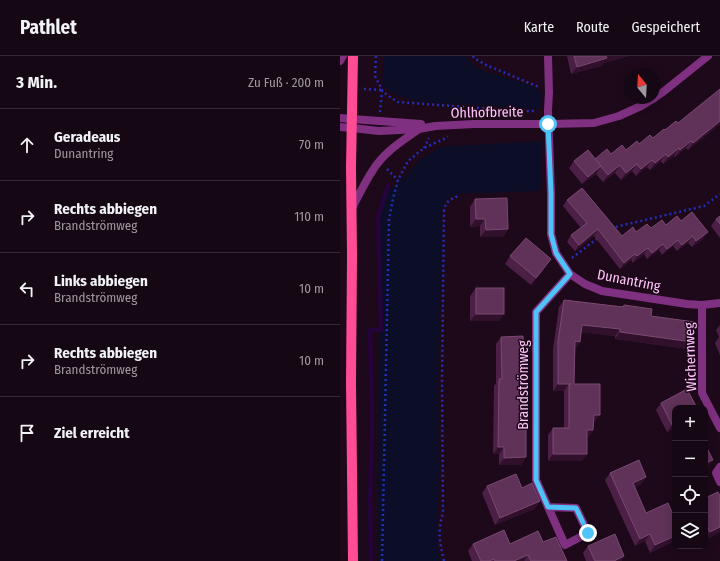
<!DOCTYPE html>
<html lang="de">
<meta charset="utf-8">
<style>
body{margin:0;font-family:"Fira Sans Condensed",sans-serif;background:#231522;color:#f1f3f6}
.controls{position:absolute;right:12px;bottom:12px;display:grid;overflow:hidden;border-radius:8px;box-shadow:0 2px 10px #0003}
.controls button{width:36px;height:36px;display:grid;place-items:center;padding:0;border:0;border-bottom:1px solid #352834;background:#160714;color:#f1f3f6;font:20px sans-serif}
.compass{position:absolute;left:284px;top:12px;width:36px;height:36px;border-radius:50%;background:#160714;box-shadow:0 2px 10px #0003;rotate:342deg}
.stop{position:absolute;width:12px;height:12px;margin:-9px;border:3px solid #4fc3f7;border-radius:50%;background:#fff}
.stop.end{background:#4fc3f7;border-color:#fff;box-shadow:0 1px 4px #0008}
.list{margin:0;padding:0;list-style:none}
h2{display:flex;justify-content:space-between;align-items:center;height:52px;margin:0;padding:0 16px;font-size:17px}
h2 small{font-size:13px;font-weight:400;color:#9e99a0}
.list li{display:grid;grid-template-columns:26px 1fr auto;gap:12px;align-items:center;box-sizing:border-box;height:72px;padding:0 16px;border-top:1px solid #352834}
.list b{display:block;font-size:15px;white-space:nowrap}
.list p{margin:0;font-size:13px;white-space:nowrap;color:#9e99a0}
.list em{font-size:13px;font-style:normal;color:#9e99a0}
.icon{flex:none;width:22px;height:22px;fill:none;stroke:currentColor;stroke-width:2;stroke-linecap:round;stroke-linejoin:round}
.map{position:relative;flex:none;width:380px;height:505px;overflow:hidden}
header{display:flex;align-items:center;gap:24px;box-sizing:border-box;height:56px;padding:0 20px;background:#160714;border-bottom:1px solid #352834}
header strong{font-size:19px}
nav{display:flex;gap:22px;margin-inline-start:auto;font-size:14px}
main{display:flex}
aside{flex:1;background:#160714}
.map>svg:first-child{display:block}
.green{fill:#0c0e27}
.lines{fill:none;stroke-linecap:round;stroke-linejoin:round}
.stream{stroke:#25043b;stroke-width:4.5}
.path{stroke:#2230b7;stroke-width:2.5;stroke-dasharray:2 3;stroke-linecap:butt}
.minor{stroke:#803080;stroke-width:8}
.tertiary{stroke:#803080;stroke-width:8}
.primary{stroke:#ff4c95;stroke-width:10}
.wall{fill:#4c2046}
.shaded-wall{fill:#31102c}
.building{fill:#603259;stroke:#794972}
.route{stroke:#4fc3f7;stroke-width:5}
.labels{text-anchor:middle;stroke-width:3;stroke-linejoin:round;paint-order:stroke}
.street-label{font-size:14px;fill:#ffc5fa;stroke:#1d091a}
</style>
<header>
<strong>Pathlet</strong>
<nav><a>Karte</a><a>Route</a><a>Gespeichert</a></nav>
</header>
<main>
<aside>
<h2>3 Min.<small>Zu Fuß · 200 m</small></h2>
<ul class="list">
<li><svg class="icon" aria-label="ahead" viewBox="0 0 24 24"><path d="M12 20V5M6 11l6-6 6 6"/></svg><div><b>Geradeaus</b><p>Dunantring</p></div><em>70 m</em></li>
<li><svg class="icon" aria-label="right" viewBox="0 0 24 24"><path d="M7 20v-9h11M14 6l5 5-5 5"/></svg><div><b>Rechts abbiegen</b><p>Brandströmweg</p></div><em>110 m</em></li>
<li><svg class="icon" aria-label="left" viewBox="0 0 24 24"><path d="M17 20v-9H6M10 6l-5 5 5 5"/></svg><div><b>Links abbiegen</b><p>Brandströmweg</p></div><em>10 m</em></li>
<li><svg class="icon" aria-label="right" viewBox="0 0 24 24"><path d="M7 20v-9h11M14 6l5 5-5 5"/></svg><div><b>Rechts abbiegen</b><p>Brandströmweg</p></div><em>10 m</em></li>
<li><svg class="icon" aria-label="arrive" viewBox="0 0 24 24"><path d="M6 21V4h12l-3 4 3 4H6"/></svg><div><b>Ziel erreicht</b></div></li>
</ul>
</aside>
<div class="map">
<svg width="380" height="505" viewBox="0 0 380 505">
<rect width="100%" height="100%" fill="#1d091a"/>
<g class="green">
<path d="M44,0H125L132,8L139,13L189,29L200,35L202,41V52L198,53L82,46L58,40L49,35L44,30L42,26L43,14Z"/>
<path d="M201,85V132L198,135L119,138C107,141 104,144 102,156L98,327L99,419L97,485L99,499L101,505H37L40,142L66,120L78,105L100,91Z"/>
</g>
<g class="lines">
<path class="stream" d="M31,505L30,446L32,368L30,274H41L38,161L48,129"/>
<g class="path">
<path d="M36,0L35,20L42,34L47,39L58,46L180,55H197"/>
<path d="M133,0L134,2L146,9L199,31"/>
<path d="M24,33L42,34"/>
<path d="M40,56L42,35"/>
<path d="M84,92L89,82"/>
<path d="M47,113L58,124"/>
<path d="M271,172L364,150L380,138"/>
<path d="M232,202L258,182"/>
<path d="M42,505L49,163L53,143L58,124L68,105L84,92L108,81"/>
<path d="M104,505C100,487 97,476 103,457L102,325L104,155C106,145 109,144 118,140"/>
</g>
<g class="minor">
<path d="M208,0L209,36L208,55L211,137V178L216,197L230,218L245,228L262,235L347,248L362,249L380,247"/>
<path d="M314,42L323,36L368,0"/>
<path d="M12,63L81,68"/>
<path d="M12,72L39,75L79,73L95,70L134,68H208L254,67L279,60L301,50L314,42"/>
<path d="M12,152C19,139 25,126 33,114C44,96 62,85 79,73"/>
<path d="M362,249V337L380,372"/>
<path d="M380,411L376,417L380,426"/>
<path d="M208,451L236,452L248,477L225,489L196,424V256L230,218"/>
</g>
<g class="tertiary">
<path d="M0,5L3,0"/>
<path d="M0,62L12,63"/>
<path d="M0,71L12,72"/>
</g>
<path class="primary" d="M13,505L11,327L12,200L11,111L13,0"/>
</g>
<g class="wall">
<path d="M227,0H288L264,7L261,10L231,18Z"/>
<path d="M380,33V68L348,94L346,92L335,101L334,100L323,108L321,105L310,114L307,111L296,120L292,115L281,124L275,117L263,126L256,118L242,128L229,112L234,105L255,103L286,94L313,82L338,67Z"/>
<path d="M135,143L168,173L163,181H140V170L130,171V151Z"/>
<path d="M227,144L282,180L341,165L363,183L352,191L348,187L337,195L333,190L322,199L319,194L307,203L304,198L293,207L291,204L280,213L254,180L235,195L227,186L231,179L241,172L223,150Z"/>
<path d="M380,160V182L371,170L376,163Z"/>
<path d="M170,200L206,210L191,229L165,208Z"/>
<path d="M136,232L159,265H130V240Z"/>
<path d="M224,244L282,251L284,249L311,260L348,293L275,283V280L241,276L240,286L235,293L234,328L255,366H254L253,374L249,381H247V398L242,405H208V379L213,372H224V335H213V293L219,251Z"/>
<path d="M380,269V299L375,287L379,281L376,274Z"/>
<path d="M161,281L185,371L186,401L181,409H159V398H153L154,330L156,327V288Z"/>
<path d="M321,347L335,372L327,376L316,354Z"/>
<path d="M335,395V404L332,398Z"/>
<path d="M270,417L306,421L301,428L295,431L306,457L335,463V485L310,497L305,485L295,490L265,424Z"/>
<path d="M147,430L182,432L200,445L194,453L155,469L142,437Z"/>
<path d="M380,440V476L365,484V442Z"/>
<path d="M203,486L227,505H132L128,495L133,488H170Z"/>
<path d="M248,490L284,500L281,505H246L243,497Z"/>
</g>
<g class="shaded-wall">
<path d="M266,0H288L264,7L261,10L231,18L237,11Z"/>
<path d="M380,65V68L348,94L353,87Z"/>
<path d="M351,85L346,92L335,101L340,94Z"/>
<path d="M339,92L334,100L323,108L328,101Z"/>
<path d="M326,98L321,105L310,114L315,107Z"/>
<path d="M312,104L307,111L296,120L301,113Z"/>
<path d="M297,108L292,115L281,124L286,117Z"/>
<path d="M280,109L275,117L263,126L268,119Z"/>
<path d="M261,110L256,118L242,128L248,121Z"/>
<path d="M136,163H145L140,170L130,171Z"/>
<path d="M168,173L163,181H140L146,174Z"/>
<path d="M258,173L254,180L235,195L239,189Z"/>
<path d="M368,176L363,183L352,191L356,185Z"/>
<path d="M353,180L348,187L337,195L342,189Z"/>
<path d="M338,184L333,190L322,199L327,193Z"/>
<path d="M323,188L319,194L307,203L312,197Z"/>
<path d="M308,192L304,198L293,207L297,200Z"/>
<path d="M295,198L291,204L280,213L284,207Z"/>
<path d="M211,203L206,210L191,229L196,222Z"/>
<path d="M136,258H164L159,265H130Z"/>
<path d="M242,269L280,273L275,280L237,276Z"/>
<path d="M280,276L352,286L348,293L275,283Z"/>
<path d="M235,285L240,286L235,293L230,292Z"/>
<path d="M218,328H229L224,335H213Z"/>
<path d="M254,359H260L255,366H249Z"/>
<path d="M335,367V372L327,376L332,369Z"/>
<path d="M247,374H253L249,381H242Z"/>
<path d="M158,391H164L159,398H153Z"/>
<path d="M213,398H247L242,405H208Z"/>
<path d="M186,401L181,409H159L164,402Z"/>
<path d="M373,404L368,411L365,412V407Z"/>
<path d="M306,421L301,428L287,434L293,427Z"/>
<path d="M200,445L194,453L155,469L160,462Z"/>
<path d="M380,471V476L365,484L370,476Z"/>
<path d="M310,478L305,485L295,490L300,483Z"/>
<path d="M335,480V485L310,497L315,489Z"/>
<path d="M188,499L184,505H174Z"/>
<path d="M284,500L281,505H274Z"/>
</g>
<g class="building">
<path d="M234,0H266L267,2L237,11Z"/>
<path d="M380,33V65L353,87L351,85L340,94L339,92L328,101L326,98L315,107L312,104L301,113L297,108L286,117L280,109L268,119L255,103L267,93L271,98L282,89L286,94L297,85L299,88L310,79L313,82L324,73L325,74L336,65L338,67Z"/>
<path d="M248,94L261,110L248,121L234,105Z"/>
<path d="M242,132L282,180L293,171L296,176L307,168L311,172L322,164L326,169L337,160L341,165L352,156L368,176L356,185L353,180L342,189L338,184L327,193L323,188L312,197L308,192L297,200L295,198L284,207L258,173L239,189L231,179L247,167L227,144Z"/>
<path d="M167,142L168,173L146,174L145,163H136L135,143Z"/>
<path d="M380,160V168L376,163Z"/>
<path d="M186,182L211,203L196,222L170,200Z"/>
<rect x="136" y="232" width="28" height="26"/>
<path d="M224,244L283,251L284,249L312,253L311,260L355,266L352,286L280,276V273L242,269L240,286L235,285L234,328H260V359H254L253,374H247V398H213V372H229V328H231H218V286Z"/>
<path d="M183,280L184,323H186L185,371H186V401L164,402V391H158L159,323H162L161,281Z"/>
<path d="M347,333L357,352H335V367L332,369L321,347Z"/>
<path d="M365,388L373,404L365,407Z"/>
<path d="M299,404L306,421L293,427L306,457L328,447L335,463V480L315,489L310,478L300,483L270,417Z"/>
<path d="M176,418L182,432L192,427L200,445L160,462L147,430Z"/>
<path d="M378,436L380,440V471L370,476L365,466V442Z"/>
<path d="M164,474L170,488L198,475L203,486L216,481L227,505H191L188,499L174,505H155L154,503L149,505H141L133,488Z"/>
<path d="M275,478L284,500L274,505H255L248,490Z"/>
</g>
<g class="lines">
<path class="route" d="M208,68L211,137V178L216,197L230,218L196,256V424L208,451L236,452L248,477"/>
</g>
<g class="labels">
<g class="street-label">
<text transform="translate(147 56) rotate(-1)" y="5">Ohlhofbreite</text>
<text transform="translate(289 224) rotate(11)" y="5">Dunantring</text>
<text transform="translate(350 301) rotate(-92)" y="5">Wichernweg</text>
<text transform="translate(183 329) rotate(-90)" y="5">Brandströmweg</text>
</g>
</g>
</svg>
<div class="controls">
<button>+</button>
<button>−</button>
<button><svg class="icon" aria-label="locate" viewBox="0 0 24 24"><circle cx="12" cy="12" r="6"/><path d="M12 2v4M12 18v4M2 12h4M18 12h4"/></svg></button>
<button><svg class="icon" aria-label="layers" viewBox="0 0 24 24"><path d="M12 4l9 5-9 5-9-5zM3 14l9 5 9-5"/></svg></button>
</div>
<svg class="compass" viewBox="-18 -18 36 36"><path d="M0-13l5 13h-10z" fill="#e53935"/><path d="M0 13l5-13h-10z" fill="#9e99a0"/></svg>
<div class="stop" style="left:208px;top:68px"></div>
<div class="stop end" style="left:248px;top:477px"></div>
</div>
</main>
